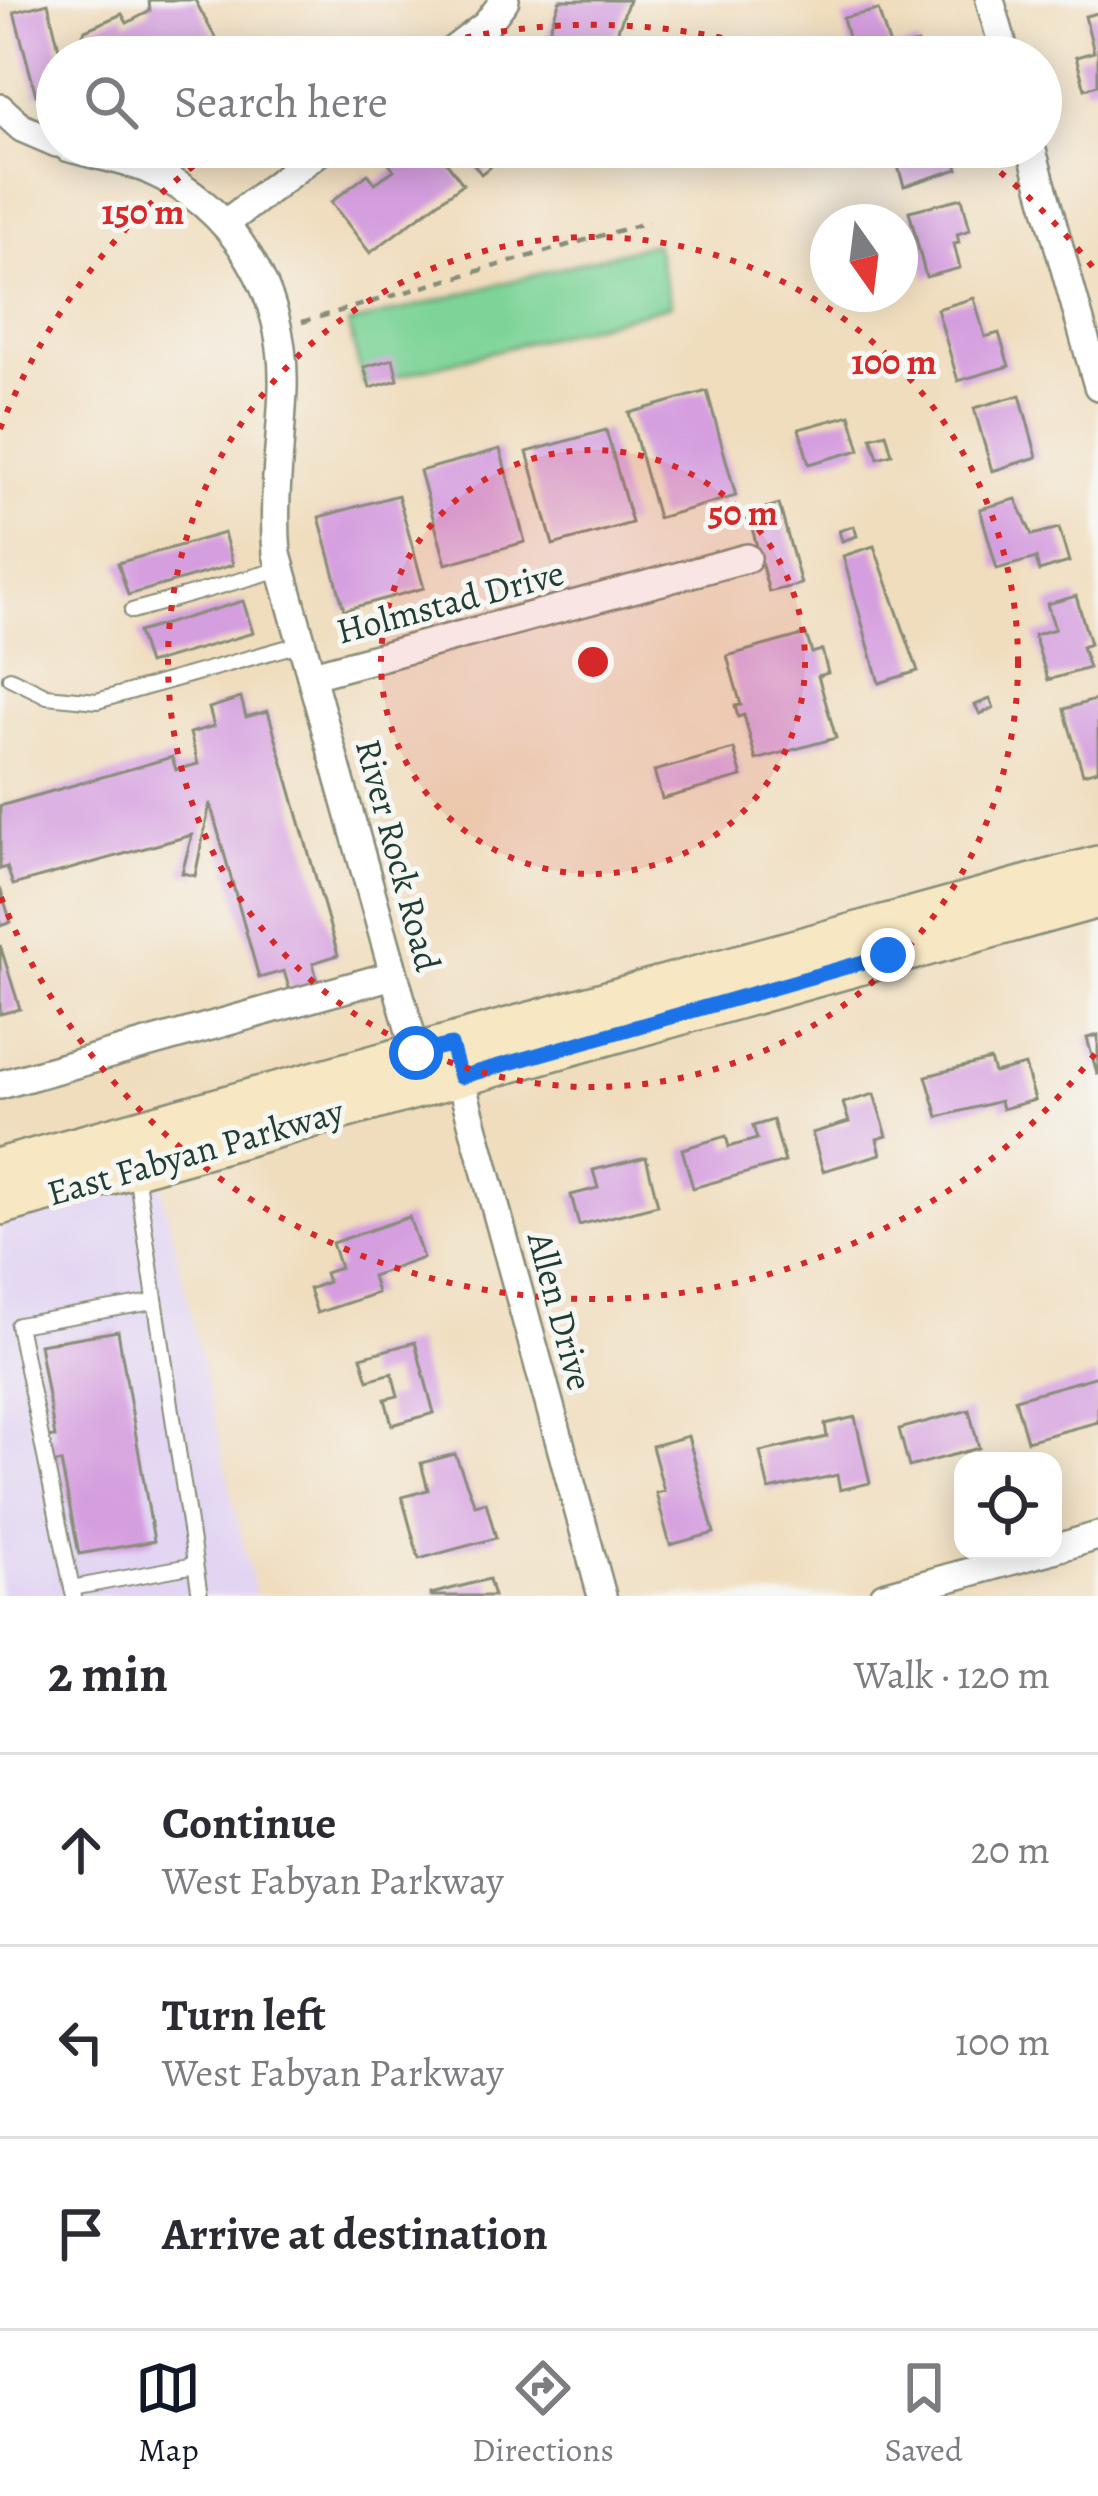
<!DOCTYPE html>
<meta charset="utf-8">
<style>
body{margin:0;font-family:Alegreya,serif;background:#f2f2f3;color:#2b2b33}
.controls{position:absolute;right:36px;bottom:36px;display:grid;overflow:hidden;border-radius:24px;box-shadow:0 6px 30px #0003}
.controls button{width:108px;height:108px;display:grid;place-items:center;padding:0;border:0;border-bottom:3px solid #e1e1e2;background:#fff;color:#2b2b33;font:60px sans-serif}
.compass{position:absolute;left:810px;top:204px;width:108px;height:108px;border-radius:50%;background:#fff;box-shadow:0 6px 30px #0003;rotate:166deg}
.stop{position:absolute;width:36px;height:36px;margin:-27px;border:9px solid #1a73e8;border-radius:50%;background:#fff}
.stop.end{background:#1a73e8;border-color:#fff;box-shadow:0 3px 12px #0008}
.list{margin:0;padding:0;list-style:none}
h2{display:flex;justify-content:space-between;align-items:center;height:156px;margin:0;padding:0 48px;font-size:51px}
h2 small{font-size:39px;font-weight:400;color:#7c7c81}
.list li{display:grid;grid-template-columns:78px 1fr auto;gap:36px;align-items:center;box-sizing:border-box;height:192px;padding:0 48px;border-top:3px solid #e1e1e2}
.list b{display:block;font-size:45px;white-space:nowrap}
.list p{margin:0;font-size:39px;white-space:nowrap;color:#7c7c81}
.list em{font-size:39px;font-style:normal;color:#7c7c81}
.icon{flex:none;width:66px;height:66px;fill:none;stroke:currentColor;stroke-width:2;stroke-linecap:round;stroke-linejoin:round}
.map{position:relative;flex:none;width:1098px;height:1596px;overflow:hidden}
.search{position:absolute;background:#fff;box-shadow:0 6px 30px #0003;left:36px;right:36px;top:36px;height:132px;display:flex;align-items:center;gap:30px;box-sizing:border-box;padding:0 42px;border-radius:66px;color:#7c7c81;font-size:45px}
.sheet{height:732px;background:#fff}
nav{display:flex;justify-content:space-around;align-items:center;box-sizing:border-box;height:168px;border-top:3px solid #e1e1e2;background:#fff;font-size:33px;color:#7c7c81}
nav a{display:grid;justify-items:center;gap:6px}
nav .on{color:#111827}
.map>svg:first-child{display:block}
.built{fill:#e2d4f3}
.green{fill:#7ed498;stroke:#4e8866;stroke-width:3}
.building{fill:#d59edf}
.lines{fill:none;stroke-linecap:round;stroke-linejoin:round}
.lane-casing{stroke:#888d79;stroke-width:18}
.street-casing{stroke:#888d79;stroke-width:32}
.secondary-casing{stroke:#888d79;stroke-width:44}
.path{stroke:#888d79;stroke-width:4.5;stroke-dasharray:9 9;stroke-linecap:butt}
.lane{stroke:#fff;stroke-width:14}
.street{stroke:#fff;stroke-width:27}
.secondary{stroke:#f7e8c3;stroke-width:39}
.route{stroke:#1a73e8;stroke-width:15}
.ring{fill:none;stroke:#d62828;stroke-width:6;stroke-dasharray:6 12}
.labels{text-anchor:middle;stroke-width:10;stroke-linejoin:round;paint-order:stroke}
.street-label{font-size:36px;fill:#1f3d34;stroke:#f6f6f2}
.centre{fill:#d62828;stroke:#f6f6f2;stroke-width:6}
.ring-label{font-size:36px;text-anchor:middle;font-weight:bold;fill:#d62828;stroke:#f6f6f2;stroke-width:10;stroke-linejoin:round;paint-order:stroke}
</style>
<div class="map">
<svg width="1098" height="1596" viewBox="0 0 1098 1596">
<rect width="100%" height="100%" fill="#f6f6f2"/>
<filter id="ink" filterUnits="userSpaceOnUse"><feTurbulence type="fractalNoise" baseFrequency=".00833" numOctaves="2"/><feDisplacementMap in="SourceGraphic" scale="24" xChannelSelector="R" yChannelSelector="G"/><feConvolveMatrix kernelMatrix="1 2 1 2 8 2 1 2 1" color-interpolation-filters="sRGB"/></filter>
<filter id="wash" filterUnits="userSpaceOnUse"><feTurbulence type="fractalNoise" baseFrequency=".004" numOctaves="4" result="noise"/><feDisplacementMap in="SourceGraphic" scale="48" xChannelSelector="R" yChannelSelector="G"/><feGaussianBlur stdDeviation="2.7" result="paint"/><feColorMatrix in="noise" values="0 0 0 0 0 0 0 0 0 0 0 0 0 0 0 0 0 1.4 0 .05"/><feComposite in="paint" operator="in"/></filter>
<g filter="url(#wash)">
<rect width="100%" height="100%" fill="#f0ddbe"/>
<path class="built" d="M160,1180L255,1596H0V1224Z"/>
<path class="green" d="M655,243L671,305L364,385L348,324Z"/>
<g id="blocks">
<g class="building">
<path d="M149,0H195L216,39L183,57H93L82,36L85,30L122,14L127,23L150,11Z"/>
<path d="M560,0H629L608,57L545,41Z"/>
<path d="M48,3L61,57H57V90L36,95L14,12Z"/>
<path d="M878,10L891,49L918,43L921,57H853L843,18Z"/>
<path d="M1098,13V85L1085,89L1076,57L1094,52L1085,16Z"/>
<path d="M405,147H435L463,184L370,253L331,202L368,174L375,183L394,170L387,160Z"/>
<path d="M461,147H516L481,174Z"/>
<path d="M892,147H951L958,169L904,186Z"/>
<path d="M962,198L970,230L957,234L959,243L954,244L960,268L926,277L909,211Z"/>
<path d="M974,298L985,337L999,333L1009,366L958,381L937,309Z"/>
<path d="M393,359L398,380L370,388L364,367Z"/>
<path d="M707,391L736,496L658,518L629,413Z"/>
<path d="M1020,395L1037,457L992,471L974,408Z"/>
<path d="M850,415L860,450L809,464L799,429Z"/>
<path d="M606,430L632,523L553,545L527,452Z"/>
<path d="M886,433L892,454L878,458L871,437Z"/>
<path d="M500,449L525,542L446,564L420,471Z"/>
<path d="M398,495L424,588L344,610L319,517Z"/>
<path d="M1016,499L1032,535L1059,528L1069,562L1039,571L1036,558L997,569L980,509Z"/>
<path d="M779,504L801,584L769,592L748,513Z"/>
<path d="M854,526L857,536L842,541L839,531Z"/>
<path d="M224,533L233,565L128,595L118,563Z"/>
<path d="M874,546L918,671L879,683L843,556Z"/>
<path d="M1076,596L1090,644L1082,647L1089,668L1048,680L1034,635L1055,629L1047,604Z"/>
<path d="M243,601L253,633L148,664L138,632Z"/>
<path d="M806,634L812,653L822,650L828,673L818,676L836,738L756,760L744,715L738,717L735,706L741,705L727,656Z"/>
<path d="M241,698L246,717L268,711L338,955L313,963L318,983L290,991L284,971L259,978L210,803L195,876L182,873L192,835L13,885L7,867L0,869V806L172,757L176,770L198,764L190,733L214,726L209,708Z"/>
<path d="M990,699L994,708L980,714L975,705Z"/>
<path d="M1098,699V770L1083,774L1064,709Z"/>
<path d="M734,749L742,777L662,799L654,771Z"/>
<path d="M0,888L11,922L0,926Z"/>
<path d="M0,945L20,1009L0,1014Z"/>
<path d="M1098,1035V1074H1097L1087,1038Z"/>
<path d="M990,1060L994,1073L1025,1065L1035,1100L1002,1109L1000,1101L938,1117L926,1076Z"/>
<path d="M874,1094L887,1136L877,1139L881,1154L823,1171L812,1133L849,1122L843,1103Z"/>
<path d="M773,1120L785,1162L693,1188L682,1149L726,1136L729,1147L757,1139L753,1126Z"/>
<path d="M646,1157L658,1205L579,1225L571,1195L598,1188L593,1170Z"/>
<path d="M409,1217L423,1258L372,1276L377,1293L317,1313L309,1289L328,1282L325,1273L340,1268L332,1243Z"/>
<path d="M118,1331L154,1541L79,1554L61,1462L51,1464L45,1438L55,1437L39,1344Z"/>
<path d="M415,1342L434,1413L392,1425L385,1399L398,1396L392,1373L368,1380L361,1357Z"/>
<path d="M1098,1376V1422L1027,1441L1015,1399Z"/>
<path d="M969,1410L979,1448L909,1467L899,1429Z"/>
<path d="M855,1417L870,1483L840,1490L837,1475L769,1490L760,1452L827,1437L825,1424Z"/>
<path d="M688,1436L714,1533L670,1545L656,1493L664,1491L652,1446Z"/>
<path d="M455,1454L475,1505L486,1502L496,1538L419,1559L402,1497L428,1490L421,1463Z"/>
<path d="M489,1579L494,1596H431V1594Z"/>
</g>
</g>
</g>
<g filter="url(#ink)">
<use href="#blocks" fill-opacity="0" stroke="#888d79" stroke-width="3"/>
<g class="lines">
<g class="lane-casing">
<g id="lane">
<path d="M132,611L281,569"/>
<path d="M10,678L47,696L97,701L303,643"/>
<path d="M136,1173L200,1596"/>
<path d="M72,1588L18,1325L153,1302"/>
<path d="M74,1596L72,1588L195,1565"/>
</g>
</g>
<g class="street-casing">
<g id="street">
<path d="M990,0L1006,57"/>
<path d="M444,57L486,25L505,0"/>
<path d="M0,108L22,128L57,143"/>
<path d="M67,147C93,155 122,159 147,169C235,207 286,294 283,389C281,446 272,497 277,554L416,1053"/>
<path d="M1031,147L1098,386"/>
<path d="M226,223L325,147"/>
<path d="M313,675L747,558"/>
<path d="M455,1060L602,1596"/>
<path d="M0,1085L393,975"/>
<path d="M1053,1549L1098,1536"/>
<path d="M884,1596L1046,1551"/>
</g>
</g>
<g class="secondary-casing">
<g id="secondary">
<path d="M0,1168L1098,866"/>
<path d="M0,1205L1098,898"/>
</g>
</g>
<path class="path" d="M302,322L648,222"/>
<use href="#lane" class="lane"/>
<use href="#street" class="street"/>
<use href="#secondary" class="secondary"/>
</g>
</g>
<g class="lines" filter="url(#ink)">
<path class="route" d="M416,1053L451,1045L460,1077L888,955"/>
</g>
<circle cx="593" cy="662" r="212" fill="#d62828" fill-opacity=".12"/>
<g class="ring">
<circle cx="593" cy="662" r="212"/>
<circle cx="593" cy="662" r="425"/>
<path d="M1095 1054A637 637 0 0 1 0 895M0 429A637 637 0 0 1 214 150M396 56A637 637 0 0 1 790 56M972 150A637 637 0 0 1 1095 270"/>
</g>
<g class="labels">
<g class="street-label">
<text transform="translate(450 601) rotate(-15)" y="13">Holmstad Drive</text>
<text transform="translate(399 855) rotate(75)" y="13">River Rock Road</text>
<text transform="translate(195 1151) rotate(-16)" y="13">East Fabyan Parkway</text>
<text transform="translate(561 1311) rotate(75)" y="13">Allen Drive</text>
</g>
</g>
<circle cx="593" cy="662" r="18" class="centre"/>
<g class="ring-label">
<text x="143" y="224">150 m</text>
<text x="894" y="374">100 m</text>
<text x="743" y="525">50 m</text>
</g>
</svg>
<div class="controls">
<button><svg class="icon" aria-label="locate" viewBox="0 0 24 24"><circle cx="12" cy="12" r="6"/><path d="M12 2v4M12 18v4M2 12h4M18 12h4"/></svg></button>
</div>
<svg class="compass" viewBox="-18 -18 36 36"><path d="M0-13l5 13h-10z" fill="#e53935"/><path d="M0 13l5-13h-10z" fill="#7c7c81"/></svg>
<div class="stop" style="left:416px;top:1053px"></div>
<div class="stop end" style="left:888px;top:955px"></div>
<div class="search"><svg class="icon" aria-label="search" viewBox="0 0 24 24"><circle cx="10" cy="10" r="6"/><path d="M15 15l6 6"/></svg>Search here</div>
</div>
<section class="sheet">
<h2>2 min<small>Walk · 120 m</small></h2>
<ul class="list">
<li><svg class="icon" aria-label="ahead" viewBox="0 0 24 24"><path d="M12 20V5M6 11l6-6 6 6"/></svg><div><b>Continue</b><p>West Fabyan Parkway</p></div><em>20 m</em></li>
<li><svg class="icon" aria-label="left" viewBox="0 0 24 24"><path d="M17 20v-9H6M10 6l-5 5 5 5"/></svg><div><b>Turn left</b><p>West Fabyan Parkway</p></div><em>100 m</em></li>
<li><svg class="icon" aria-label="arrive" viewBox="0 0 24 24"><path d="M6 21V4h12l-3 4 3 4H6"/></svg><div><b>Arrive at destination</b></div></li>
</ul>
</section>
<nav>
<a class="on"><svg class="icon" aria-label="map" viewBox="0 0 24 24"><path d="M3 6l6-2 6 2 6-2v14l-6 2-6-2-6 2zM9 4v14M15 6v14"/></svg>Map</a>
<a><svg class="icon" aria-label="directions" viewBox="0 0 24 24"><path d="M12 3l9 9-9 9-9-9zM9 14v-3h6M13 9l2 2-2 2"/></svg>Directions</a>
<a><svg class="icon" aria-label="saved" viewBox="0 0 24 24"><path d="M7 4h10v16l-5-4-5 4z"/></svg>Saved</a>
</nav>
